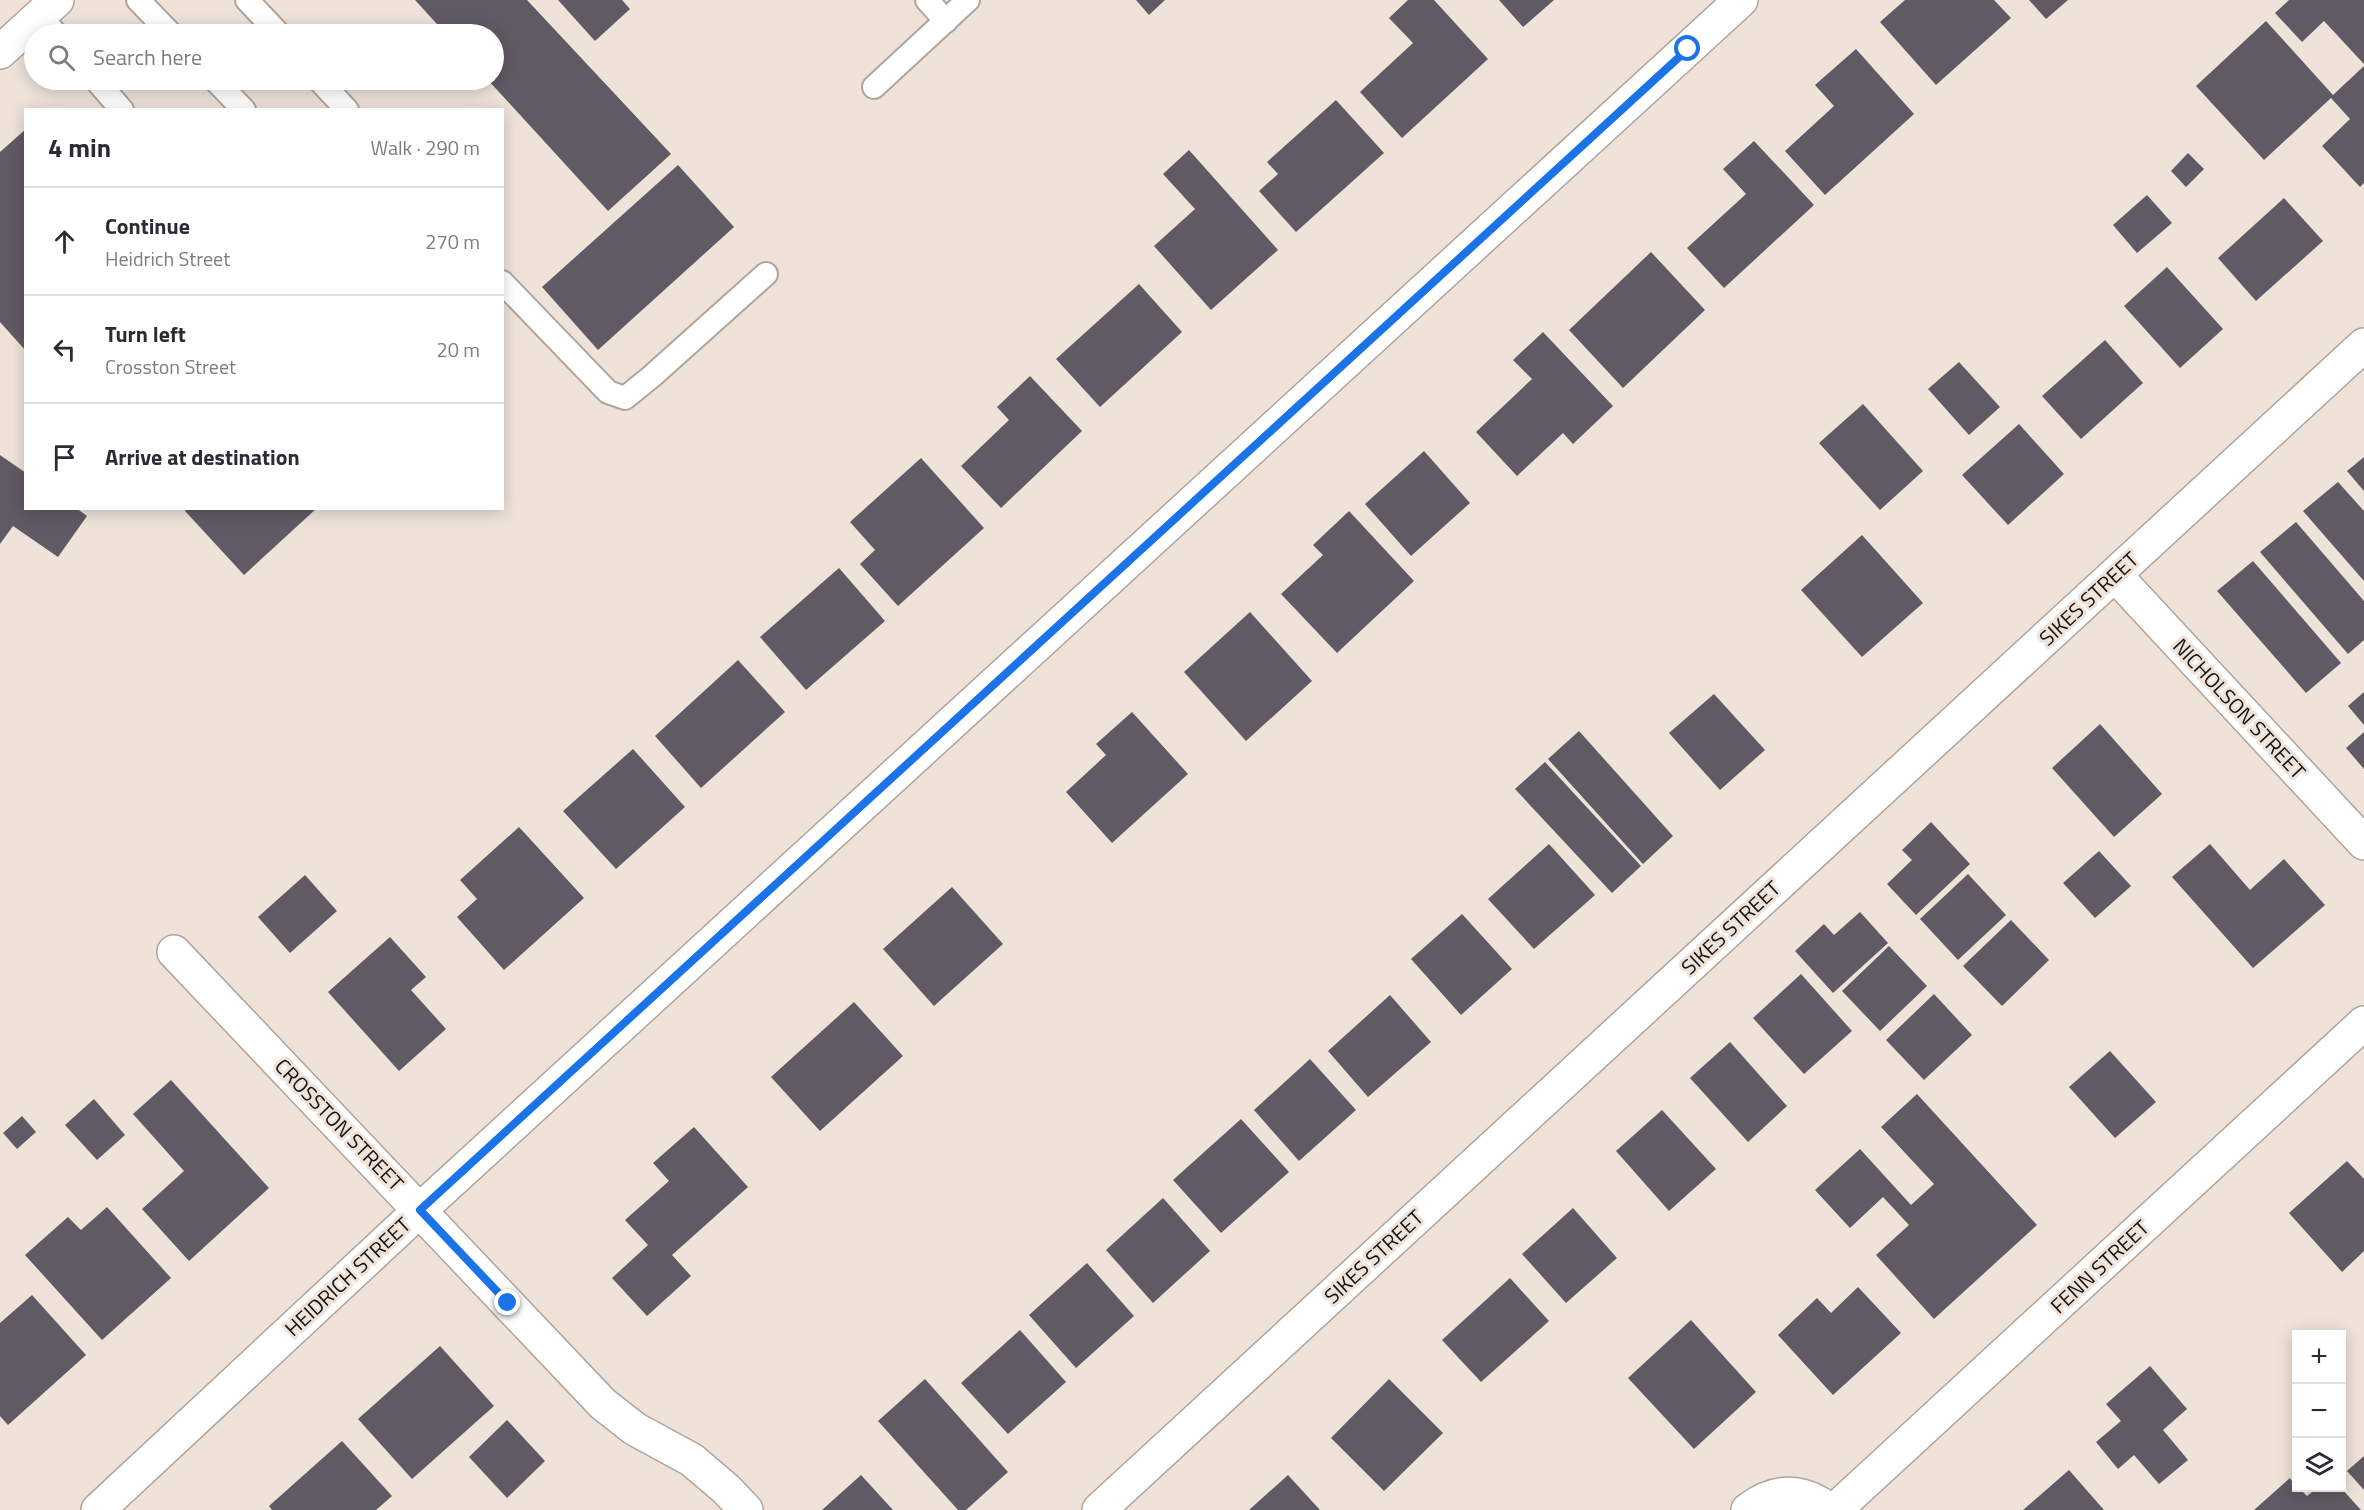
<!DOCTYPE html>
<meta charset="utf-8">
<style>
body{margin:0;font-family:"Titillium Web",sans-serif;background:#f7f7f7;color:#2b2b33}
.controls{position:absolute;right:18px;bottom:18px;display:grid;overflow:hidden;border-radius:0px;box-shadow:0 3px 15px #0003}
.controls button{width:54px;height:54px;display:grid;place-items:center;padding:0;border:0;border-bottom:2px solid #e1e1e2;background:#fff;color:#2b2b33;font:30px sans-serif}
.stop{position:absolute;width:18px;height:18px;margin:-14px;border:4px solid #1a73e8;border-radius:50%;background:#fff}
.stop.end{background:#1a73e8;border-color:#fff;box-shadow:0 2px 6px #0008}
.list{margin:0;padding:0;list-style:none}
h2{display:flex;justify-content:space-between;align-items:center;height:78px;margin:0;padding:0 24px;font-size:26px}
h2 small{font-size:20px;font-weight:400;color:#7c7c81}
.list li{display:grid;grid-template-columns:39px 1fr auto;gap:18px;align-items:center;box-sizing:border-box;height:108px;padding:0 24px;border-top:2px solid #e1e1e2}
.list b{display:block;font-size:22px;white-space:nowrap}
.list p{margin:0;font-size:20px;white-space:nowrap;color:#7c7c81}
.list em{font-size:20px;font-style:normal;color:#7c7c81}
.icon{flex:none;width:33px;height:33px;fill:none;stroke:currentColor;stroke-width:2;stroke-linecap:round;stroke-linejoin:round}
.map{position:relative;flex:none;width:2364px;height:1510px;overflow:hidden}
.search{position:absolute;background:#fff;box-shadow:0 3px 15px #0003;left:24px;top:24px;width:480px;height:66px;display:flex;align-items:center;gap:15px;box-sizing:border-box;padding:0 21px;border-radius:33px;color:#7c7c81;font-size:22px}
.panel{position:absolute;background:#fff;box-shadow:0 3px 15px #0003;left:24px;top:108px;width:480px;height:402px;border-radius:0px}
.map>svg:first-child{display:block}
.building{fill:#605a64}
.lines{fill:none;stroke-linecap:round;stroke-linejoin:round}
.service-casing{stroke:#b0a59c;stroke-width:26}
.minor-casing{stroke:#b0a59c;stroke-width:36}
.tertiary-casing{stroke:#b0a59c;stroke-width:36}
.service{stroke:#fff;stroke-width:22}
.minor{stroke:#fff;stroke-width:33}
.tertiary{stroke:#fff;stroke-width:33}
.route{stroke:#1a73e8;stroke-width:8}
.labels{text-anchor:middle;stroke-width:6;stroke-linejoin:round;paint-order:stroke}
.street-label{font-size:21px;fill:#14100d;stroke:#eee2d9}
</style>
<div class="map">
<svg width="2364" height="1510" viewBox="0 0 2364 1510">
<rect width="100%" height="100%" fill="#eee2d9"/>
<g class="building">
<path d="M415,0H527L671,154L608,211L488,80H494V34H446Z"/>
<path d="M558,0H622L630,9L595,41Z"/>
<path d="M1136,0H1165L1149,15Z"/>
<path d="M1408,0H1434L1488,59L1402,138L1360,92L1413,43L1389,18Z"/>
<path d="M1499,0H1554L1523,27Z"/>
<path d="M1905,0H1994L2011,18L1936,85L1880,22Z"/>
<path d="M2029,0H2068L2046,19Z"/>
<path d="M2289,0H2364V64L2324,21L2302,42L2275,13Z"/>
<path d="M2266,21L2333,95L2364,66V183L2360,187L2322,146L2350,119L2331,98L2264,160L2196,86Z"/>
<path d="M1856,49L1914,114L1825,195L1785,151L1834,106L1815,85Z"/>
<path d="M1336,100L1384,153L1296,232L1259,191L1278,174L1267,162Z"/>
<path d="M26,129V351L0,322V152Z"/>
<path d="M1754,141L1814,205L1724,288L1687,248L1746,194L1723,169Z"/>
<path d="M1189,150L1278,250L1211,310L1154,246L1195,209L1163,174Z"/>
<path d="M2188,153L2204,169L2186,187L2171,171Z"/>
<path d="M678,165L734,227L598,350L542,287Z"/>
<path d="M2147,195L2172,223L2137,253L2113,225Z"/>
<path d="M2284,198L2323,241L2256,301L2218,258Z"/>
<path d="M1651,252L1705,310L1623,388L1569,330Z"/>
<path d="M2167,267L2223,329L2180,368L2124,306Z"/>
<path d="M1139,284L1182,332L1100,407L1056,359Z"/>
<path d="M1543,332L1613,406L1573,444L1563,433L1517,476L1476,432L1532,379L1513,360Z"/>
<path d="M2105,340L2143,383L2081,439L2042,396Z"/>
<path d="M1959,362L2000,407L1969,435L1928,389Z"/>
<path d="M1030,376L1082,431L1001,508L961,466L1009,420L997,407Z"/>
<path d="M1863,404L1923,471L1880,510L1819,443Z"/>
<path d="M2019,424L2064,474L2008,525L1962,475Z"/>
<path d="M1424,451L1470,503L1411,556L1365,504Z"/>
<path d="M0,455L26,473V508H76L87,516L58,557L13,526L0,544Z"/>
<path d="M2364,457V491L2347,471Z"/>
<path d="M921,458L984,528L898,606L860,564L875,550L850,522Z"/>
<path d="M2338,482L2364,511V581L2303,511Z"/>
<path d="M187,508H317L244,575L185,511Z"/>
<path d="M1349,511L1414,581L1337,653L1281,594L1323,555L1313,545Z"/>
<path d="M2296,522L2364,601V640L2348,654L2260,552Z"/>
<path d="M1862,535L1923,603L1862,657L1801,590Z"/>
<path d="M2253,561L2341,663L2306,693L2217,591Z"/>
<path d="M839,568L885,621L806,690L760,637Z"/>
<path d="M1250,612L1312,681L1246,741L1184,672Z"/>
<path d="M738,660L785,712L701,788L655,736Z"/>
<path d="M2364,692V725L2348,706Z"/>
<path d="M1714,694L1765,750L1720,790L1669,733Z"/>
<path d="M1132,712L1188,774L1112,843L1066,792L1106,755L1096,744Z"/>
<path d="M2100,724L2162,794L2114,837L2052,768Z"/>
<path d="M1579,731L1673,836L1643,864L1548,759Z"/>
<path d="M2364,732V769L2346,748Z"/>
<path d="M633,749L685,807L616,869L563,811Z"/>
<path d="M1545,762L1641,866L1612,893L1515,789Z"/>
<path d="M1931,822L1970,864L1916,915L1887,884L1912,860L1902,850Z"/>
<path d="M519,827L584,898L504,970L457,917L477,899L460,880Z"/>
<path d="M1549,844L1595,895L1534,949L1488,899Z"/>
<path d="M2210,844L2250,890L2284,859L2325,905L2253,968L2172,877Z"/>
<path d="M2099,851L2131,886L2095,918L2063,883Z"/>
<path d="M1968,874L2006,915L1958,960L1920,919Z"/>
<path d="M305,875L337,911L290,953L258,917Z"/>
<path d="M952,887L1003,944L934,1006L883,949Z"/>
<path d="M1860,912L1888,943L1833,993L1795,951L1824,924L1834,935Z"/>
<path d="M1462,914L1512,969L1461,1015L1411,959Z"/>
<path d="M2011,920L2049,960L2002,1006L1963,966Z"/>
<path d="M390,937L426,977L411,990L446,1029L399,1071L328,992Z"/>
<path d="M1889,946L1927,986L1880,1031L1842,991Z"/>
<path d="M1801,974L1852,1031L1804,1074L1753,1018Z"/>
<path d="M1934,994L1972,1035L1924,1080L1886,1040Z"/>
<path d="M1390,995L1431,1042L1368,1097L1328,1051Z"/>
<path d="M854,1002L903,1056L820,1131L771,1077Z"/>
<path d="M1730,1042L1787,1106L1748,1142L1690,1078Z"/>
<path d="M2110,1051L2156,1102L2115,1138L2069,1087Z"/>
<path d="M1310,1059L1356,1110L1299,1161L1254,1110Z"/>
<path d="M171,1080L269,1188L189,1261L142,1209L184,1171L133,1114Z"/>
<path d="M1917,1094L2037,1225L1934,1319L1876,1255L1909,1225L1883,1197L1850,1228L1815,1190L1860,1149L1911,1205L1934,1184L1881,1127Z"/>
<path d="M94,1099L125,1135L97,1160L65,1125Z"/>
<path d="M1662,1110L1716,1169L1669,1211L1616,1151Z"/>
<path d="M22,1116L36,1132L17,1149L3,1133Z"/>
<path d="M1241,1119L1289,1172L1221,1233L1173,1180Z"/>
<path d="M694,1127L748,1187L672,1255L691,1276L647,1316L612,1278L648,1245L625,1220L669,1181L653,1163Z"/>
<path d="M2347,1161L2364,1179V1251L2342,1272L2289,1213Z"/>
<path d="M1163,1198L1210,1251L1153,1303L1106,1250Z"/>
<path d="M107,1207L171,1278L102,1340L25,1255L68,1217L81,1230Z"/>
<path d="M1573,1208L1617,1258L1566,1303L1522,1254Z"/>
<path d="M1087,1263L1134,1316L1076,1368L1029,1315Z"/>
<path d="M1510,1278L1549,1321L1481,1382L1442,1340Z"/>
<path d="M1858,1287L1901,1333L1833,1395L1778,1335L1817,1298L1831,1313Z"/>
<path d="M32,1295L86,1355L8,1425L0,1416V1323Z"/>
<path d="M1691,1320L1756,1392L1694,1449L1628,1378Z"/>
<path d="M1020,1330L1066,1382L1008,1434L961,1383Z"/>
<path d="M440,1346L494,1406L412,1479L358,1419Z"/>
<path d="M2150,1366L2187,1409L2163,1430L2188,1460L2159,1484L2134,1455L2118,1469L2096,1442L2121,1421L2106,1404Z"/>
<path d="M925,1379L1008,1472L966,1510H958L878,1421Z"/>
<path d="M1389,1379L1443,1433L1384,1491L1331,1438Z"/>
<path d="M507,1420L545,1461L507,1498L469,1457Z"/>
<path d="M342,1441L392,1496L376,1510H272L269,1506Z"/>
<path d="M2364,1456V1490L2347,1471Z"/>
<path d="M2069,1470L2104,1510H2023Z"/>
<path d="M861,1475L893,1510H822Z"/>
<path d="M1288,1475L1320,1510H1249Z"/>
<path d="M2290,1478L2296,1488H2299L2307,1496L2317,1488H2341L2361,1510H2254Z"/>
</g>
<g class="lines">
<g class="service-casing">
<g id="service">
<path d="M138,0L171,34"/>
<path d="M247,0L279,34"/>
<path d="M927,0L946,21"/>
<path d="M40,16L56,34"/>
<path d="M96,80L122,110"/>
<path d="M215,80L244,110"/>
<path d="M319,80L347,110"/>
<path d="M874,87L968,0"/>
<path d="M502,282L608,392L625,398L651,377L766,274"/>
</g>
</g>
<g class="minor-casing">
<g id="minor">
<path d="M2115,575L2364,843"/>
<path d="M174,952L603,1404L635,1429L692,1460L726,1489L746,1510"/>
<path d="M98,1510L420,1210L1741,0"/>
<path d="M1099,1510L2364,345"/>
<path d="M1748,1510C1775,1489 1802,1489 1829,1510"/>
<path d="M1835,1510L2364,1023"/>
</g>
</g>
<g class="tertiary-casing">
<path id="tertiary" d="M0,52L57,0"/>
</g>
<use href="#service" class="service"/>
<use href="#minor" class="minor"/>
<use href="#tertiary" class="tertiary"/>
</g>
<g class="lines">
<path class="route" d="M508,1303L420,1210L1688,49"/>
</g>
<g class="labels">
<g class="street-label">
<text transform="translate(2089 599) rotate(-43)" y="7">SIKES STREET</text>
<text transform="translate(2239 709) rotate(47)" y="7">NICHOLSON STREET</text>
<text transform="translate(1731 928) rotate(-43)" y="7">SIKES STREET</text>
<text transform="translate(339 1125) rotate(46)" y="7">CROSSTON STREET</text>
<text transform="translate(1374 1257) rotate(-43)" y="7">SIKES STREET</text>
<text transform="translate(2100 1267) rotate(-43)" y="7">FENN STREET</text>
<text transform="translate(348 1277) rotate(-43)" y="7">HEIDRICH STREET</text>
</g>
</g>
</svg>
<div class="controls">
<button>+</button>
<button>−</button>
<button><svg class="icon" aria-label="layers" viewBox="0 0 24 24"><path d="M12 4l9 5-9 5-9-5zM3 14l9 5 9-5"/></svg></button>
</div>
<div class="stop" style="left:1688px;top:49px"></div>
<div class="stop end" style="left:508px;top:1303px"></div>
<div class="search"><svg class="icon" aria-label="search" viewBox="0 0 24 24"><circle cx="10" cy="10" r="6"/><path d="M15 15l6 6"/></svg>Search here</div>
<section class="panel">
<h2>4 min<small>Walk · 290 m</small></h2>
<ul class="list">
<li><svg class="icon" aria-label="ahead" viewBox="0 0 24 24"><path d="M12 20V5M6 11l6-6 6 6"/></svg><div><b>Continue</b><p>Heidrich Street</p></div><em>270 m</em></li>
<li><svg class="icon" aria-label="left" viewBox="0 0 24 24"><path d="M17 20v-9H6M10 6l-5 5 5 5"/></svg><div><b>Turn left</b><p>Crosston Street</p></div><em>20 m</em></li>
<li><svg class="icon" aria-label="arrive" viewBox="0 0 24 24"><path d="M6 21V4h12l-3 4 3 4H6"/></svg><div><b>Arrive at destination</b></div></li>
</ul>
</section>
</div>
